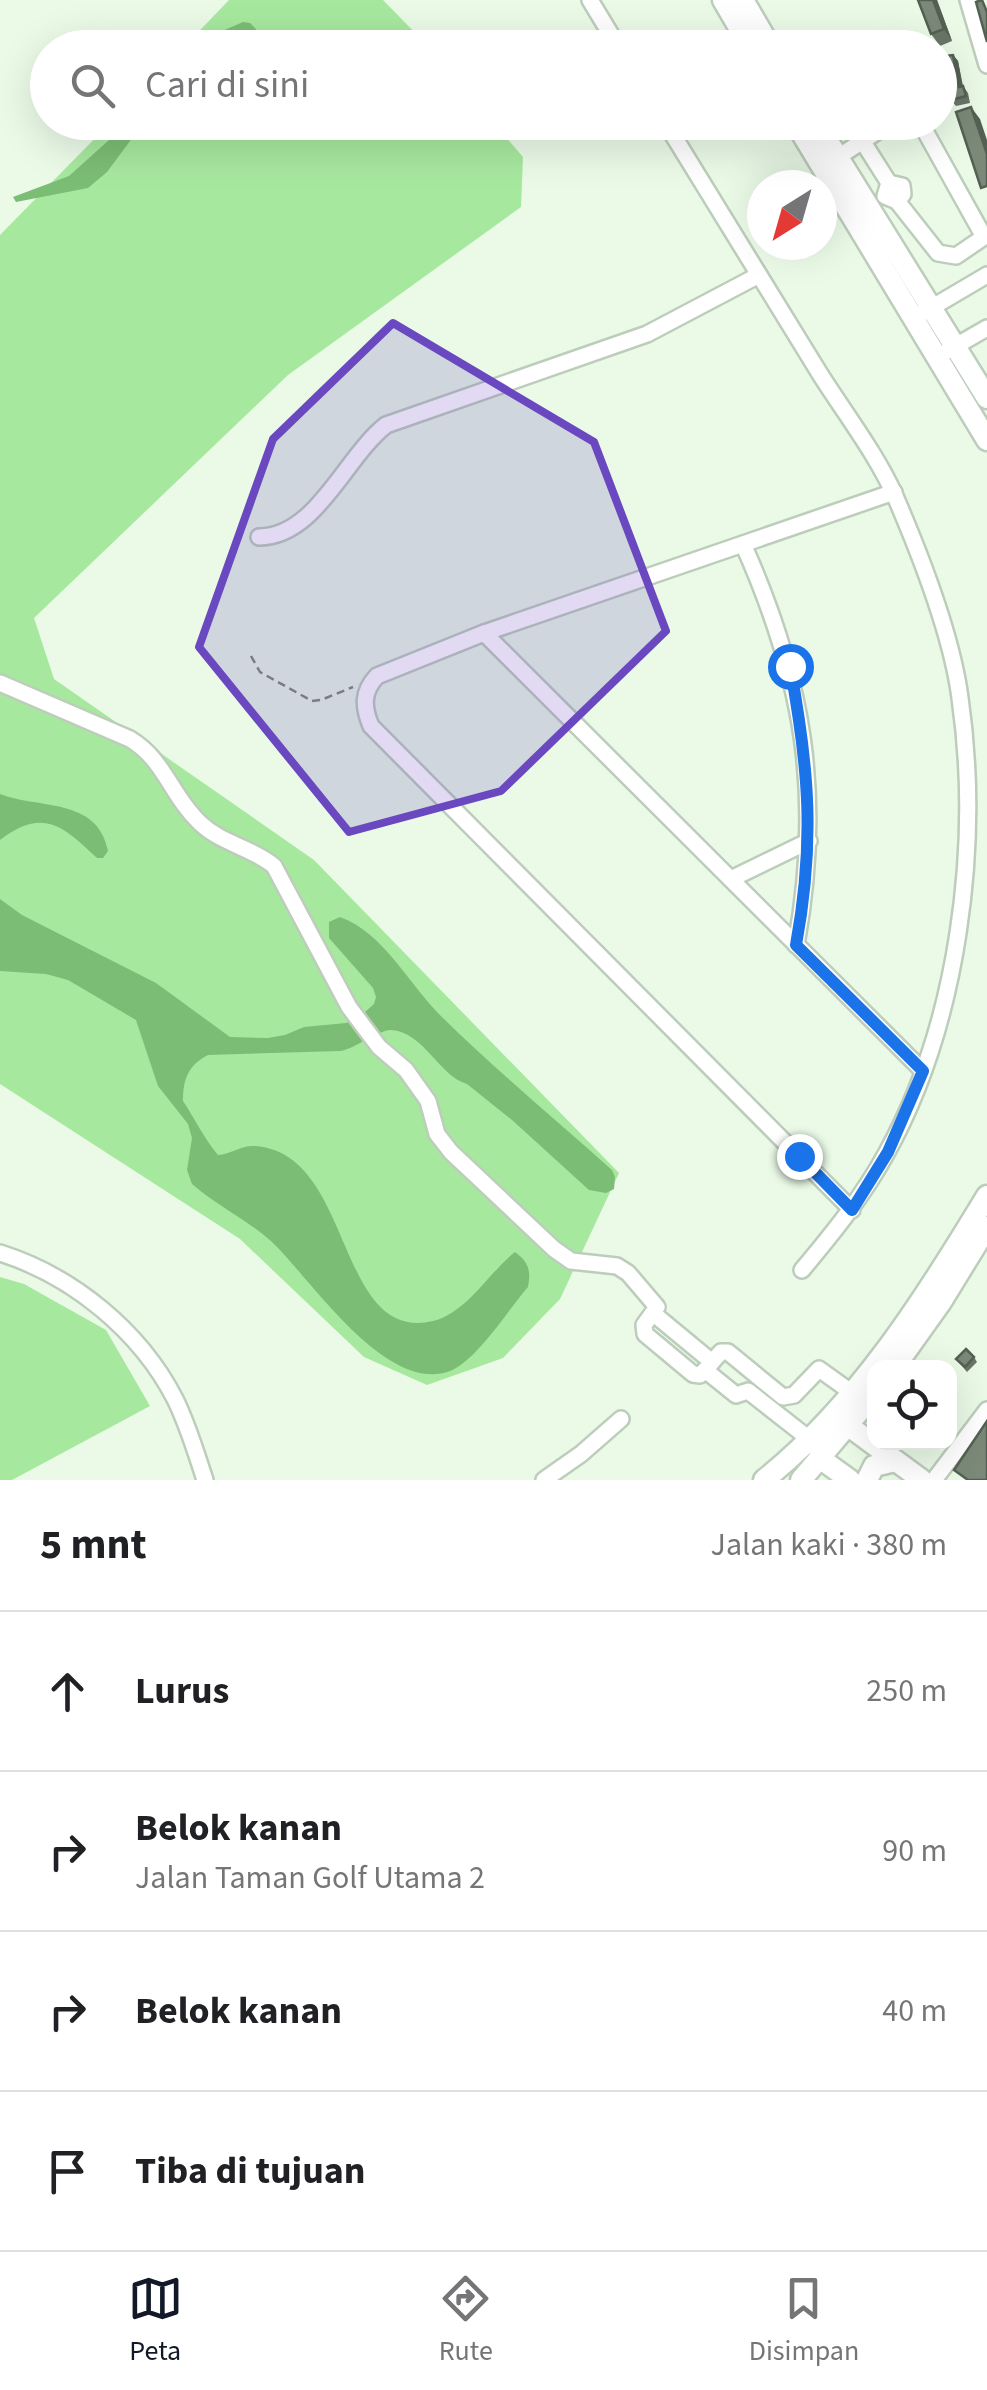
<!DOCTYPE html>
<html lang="id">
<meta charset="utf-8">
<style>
body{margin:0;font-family:"Source Sans 3",sans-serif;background:#f2f2f2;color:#202124}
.controls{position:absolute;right:30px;bottom:30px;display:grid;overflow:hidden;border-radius:20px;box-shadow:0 10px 40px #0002}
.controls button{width:90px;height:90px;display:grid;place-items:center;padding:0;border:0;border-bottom:2px solid #e0e0e0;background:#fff;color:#202124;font:50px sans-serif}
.compass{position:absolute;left:747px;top:170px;width:90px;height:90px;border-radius:50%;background:#fff;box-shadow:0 10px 40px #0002;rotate:217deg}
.stop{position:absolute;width:30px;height:30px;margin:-22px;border:8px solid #1a73e8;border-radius:50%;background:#fff}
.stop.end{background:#1a73e8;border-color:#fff;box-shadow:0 2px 10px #0008}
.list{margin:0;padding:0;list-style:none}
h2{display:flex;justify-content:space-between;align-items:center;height:130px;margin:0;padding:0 40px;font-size:42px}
h2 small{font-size:32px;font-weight:400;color:#757577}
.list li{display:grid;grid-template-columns:65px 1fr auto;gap:30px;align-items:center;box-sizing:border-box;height:160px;padding:0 40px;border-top:2px solid #e0e0e0}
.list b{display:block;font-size:38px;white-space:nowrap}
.list p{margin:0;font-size:32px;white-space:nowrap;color:#757577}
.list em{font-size:32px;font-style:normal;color:#757577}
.icon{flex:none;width:55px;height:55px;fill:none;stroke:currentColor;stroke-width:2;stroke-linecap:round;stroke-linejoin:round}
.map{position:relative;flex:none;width:987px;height:1480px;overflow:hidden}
.search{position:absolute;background:#fff;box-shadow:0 10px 40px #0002;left:30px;right:30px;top:30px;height:110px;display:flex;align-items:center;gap:25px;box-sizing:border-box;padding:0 35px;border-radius:55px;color:#757577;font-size:38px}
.sheet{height:770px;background:#fff}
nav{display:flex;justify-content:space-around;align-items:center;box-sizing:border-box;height:140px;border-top:2px solid #e0e0e0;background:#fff;font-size:28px;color:#757577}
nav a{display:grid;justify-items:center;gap:5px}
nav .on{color:#111827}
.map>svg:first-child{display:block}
.green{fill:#a7e89f}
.water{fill:#7cbd75}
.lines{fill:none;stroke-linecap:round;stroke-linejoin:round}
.minor-casing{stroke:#bdcdbb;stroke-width:20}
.major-casing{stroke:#bdcdbb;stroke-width:25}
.path{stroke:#7e897c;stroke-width:2.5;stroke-dasharray:8 5;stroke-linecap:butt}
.minor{stroke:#fff;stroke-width:15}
.major{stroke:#fff;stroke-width:20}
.wall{fill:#697667}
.shaded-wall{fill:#556054}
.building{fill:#7a8978;stroke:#556054;stroke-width:2.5}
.route{stroke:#1a73e8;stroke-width:12}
.marked{fill:#6a48c0;fill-opacity:0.2;stroke:#6a48c0;stroke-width:8;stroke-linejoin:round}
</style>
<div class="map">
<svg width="987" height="1480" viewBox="0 0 987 1480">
<rect width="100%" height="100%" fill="#eafae7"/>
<g class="green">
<path d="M229,0H383L429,47L183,48Z"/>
<path d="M110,123H494L523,157L521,207L288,375L34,618L54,679L314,860L619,1173L560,1299L503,1358L427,1385L364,1357L240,1239L0,1084V235Z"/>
<path d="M0,1277L24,1284L106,1330L150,1406L12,1480H0Z"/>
</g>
<g class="water">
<path d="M243,22L250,23L256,29V47H202L220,32Z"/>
<path d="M129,122L153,123L133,137L107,172L88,188L16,202L13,197L69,176Z"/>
<path d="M0,794C38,809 98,797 108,851L103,858H97C63,826 43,807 0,840Z"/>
<path d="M0,899L22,915L156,983L230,1037L268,1038L285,1035L304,1027L346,1023L357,1019L374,1004L376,997L373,988L329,938V922L340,917C386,934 409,986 444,1019C498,1072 556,1120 612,1170L615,1177L614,1189L606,1193L589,1190L512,1120L467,1084C439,1076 424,1032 391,1030C381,1029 356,1048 341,1051L208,1055C188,1065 183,1080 183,1101C195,1119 205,1140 218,1155C231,1154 242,1145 255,1146C355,1153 335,1344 433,1321C467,1313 489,1272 515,1252C529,1262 531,1271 528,1287C509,1309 476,1361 450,1371C386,1395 310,1278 272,1242C248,1220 217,1206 192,1184L187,1170L192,1138L188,1124L158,1086L136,1020L68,980L46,974L0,971Z"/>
</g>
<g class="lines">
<g class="minor-casing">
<g id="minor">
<path d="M590,0L619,48"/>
<path d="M968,0L987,65"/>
<path d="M665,122C716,206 768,290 820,374C844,412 877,455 895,496C920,554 952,636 960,698C981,844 959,1023 886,1154C863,1196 833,1233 802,1270"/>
<path d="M920,122L984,237L987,236"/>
<path d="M863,142L889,183L902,186L903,194L897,201"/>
<path d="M838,157L892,122"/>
<path d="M889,183L885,196L897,201L938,253L956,256L984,237"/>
<path d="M914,318L987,275"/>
<path d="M947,351L987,328"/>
<path d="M259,537C316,537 345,457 386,425L647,334L759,275"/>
<path d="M743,544C804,680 823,797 796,945"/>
<path d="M484,633L923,1071"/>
<path d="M0,683L130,739C165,760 171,796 200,823C222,844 251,847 274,866L349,1007L379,1047L406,1070L428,1101L437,1134L451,1152L554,1249L571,1261L617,1266L628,1273L657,1307L644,1325L645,1334L693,1374L700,1375L705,1370"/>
<path d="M731,879L809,841"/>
<path d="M852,1210L371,726C363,707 362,692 377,676L484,633L894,492"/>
<path d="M0,1253C73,1276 140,1331 175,1399C188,1425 196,1453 205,1480"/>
<path d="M654,1314L712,1362L708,1367"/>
<path d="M712,1362L721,1352H728L783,1397L794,1395L819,1369L851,1392"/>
<path d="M705,1370L736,1395L748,1391L808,1438"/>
<path d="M544,1480L581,1454L621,1419"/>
<path d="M934,1480L987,1410"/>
</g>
</g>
<g class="major-casing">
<g id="major">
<path d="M723,0L751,48"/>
<path d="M743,0L771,48"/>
<path d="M795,122L987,440"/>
<path d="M816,122L987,398"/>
<path d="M894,1368L941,1302L987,1227"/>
<path d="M850,1427L922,1480"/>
<path d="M819,1447L821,1459L850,1480"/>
<path d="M764,1480C858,1405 926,1297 987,1196"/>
<path d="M801,1480L874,1394"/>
<path d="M867,1480L874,1466L895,1461"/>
</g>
</g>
<path class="path" d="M251,656L260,672L312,701L321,700L353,687"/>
<use href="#minor" class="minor"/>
<use href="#major" class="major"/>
</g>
<g class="wall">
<path d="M937,0L952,41L940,46L931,34Z"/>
<path d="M953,55L958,61L963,86L968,93L970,103L956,106L951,100Z"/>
<path d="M974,1357L977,1362L967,1372L956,1359Z"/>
</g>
<g class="shaded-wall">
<path d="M933,0H937L952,41L944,29Z"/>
<path d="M953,55L958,61L964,94L959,87Z"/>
<path d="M971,107L980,119L987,140V154Z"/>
</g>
<g class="building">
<path d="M918,0H933L944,29L931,34Z"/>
<path d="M982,0L987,12V42L976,2Z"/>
<path d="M953,55L959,87L963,86L966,96L951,100L944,56Z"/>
<path d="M971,107L987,154V186L981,188L956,112Z"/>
<path d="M966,1349L974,1357L965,1367L956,1359Z"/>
<path d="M987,1421V1480H968L954,1470Z"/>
</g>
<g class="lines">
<path class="route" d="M790,666C809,769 815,841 796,945L923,1071L888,1152L852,1210L799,1156"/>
</g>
<path class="marked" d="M393,323L594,442L666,631L501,791L349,832L199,647L273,439Z"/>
</svg>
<div class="controls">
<button><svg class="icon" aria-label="locate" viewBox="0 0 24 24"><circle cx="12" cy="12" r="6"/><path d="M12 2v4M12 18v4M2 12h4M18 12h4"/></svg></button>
</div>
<svg class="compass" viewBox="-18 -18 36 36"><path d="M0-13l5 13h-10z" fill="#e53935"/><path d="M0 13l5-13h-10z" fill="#757577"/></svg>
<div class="stop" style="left:790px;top:666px"></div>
<div class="stop end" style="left:799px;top:1156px"></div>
<div class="search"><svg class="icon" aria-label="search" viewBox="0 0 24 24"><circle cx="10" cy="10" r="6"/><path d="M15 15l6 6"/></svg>Cari di sini</div>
</div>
<section class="sheet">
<h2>5 mnt<small>Jalan kaki · 380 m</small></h2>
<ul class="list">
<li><svg class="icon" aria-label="ahead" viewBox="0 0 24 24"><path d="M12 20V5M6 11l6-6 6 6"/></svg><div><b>Lurus</b></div><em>250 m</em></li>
<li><svg class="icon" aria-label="right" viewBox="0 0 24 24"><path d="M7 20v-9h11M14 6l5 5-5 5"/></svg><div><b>Belok kanan</b><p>Jalan Taman Golf Utama 2</p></div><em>90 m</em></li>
<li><svg class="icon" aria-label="right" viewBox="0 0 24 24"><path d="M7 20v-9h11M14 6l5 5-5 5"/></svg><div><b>Belok kanan</b></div><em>40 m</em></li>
<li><svg class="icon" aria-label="arrive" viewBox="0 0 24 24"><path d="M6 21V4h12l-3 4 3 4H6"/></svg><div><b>Tiba di tujuan</b></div></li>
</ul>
</section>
<nav>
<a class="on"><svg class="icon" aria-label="map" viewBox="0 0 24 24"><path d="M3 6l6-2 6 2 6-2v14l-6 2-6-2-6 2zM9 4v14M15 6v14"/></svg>Peta</a>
<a><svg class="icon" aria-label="directions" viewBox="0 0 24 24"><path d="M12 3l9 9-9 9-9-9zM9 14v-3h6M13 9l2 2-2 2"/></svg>Rute</a>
<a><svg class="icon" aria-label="saved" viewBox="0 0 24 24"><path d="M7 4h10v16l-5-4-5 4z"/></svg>Disimpan</a>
</nav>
